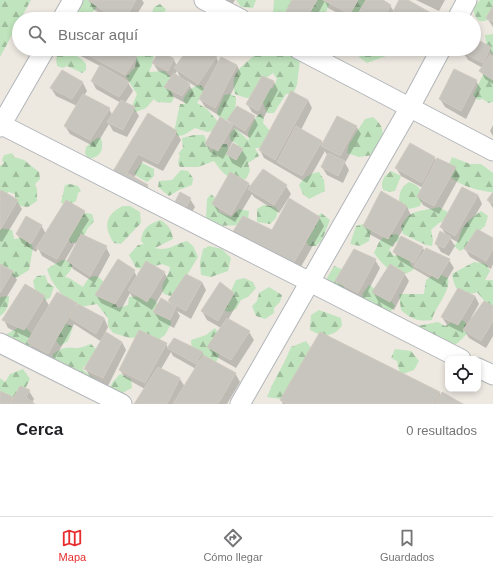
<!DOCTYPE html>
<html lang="es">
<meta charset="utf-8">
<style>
body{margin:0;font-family:Helvetica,sans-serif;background:#f6f6f6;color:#202124}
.controls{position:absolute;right:12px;bottom:12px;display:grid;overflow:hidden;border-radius:8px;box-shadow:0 2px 6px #0003}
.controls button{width:36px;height:36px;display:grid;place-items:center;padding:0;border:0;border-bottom:1px solid #e0e0e0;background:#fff;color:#202124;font:20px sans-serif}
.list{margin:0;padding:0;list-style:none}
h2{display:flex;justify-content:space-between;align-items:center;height:52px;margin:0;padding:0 16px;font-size:17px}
h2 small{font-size:13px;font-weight:400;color:#757577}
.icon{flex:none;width:22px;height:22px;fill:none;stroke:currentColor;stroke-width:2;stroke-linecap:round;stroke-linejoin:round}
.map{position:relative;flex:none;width:493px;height:404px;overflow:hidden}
.search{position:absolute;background:#fff;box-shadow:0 2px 6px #0003;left:12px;right:12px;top:12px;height:44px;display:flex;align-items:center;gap:10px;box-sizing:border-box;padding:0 14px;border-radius:22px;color:#757577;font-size:15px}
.sheet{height:112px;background:#fff}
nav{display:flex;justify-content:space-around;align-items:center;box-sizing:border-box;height:56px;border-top:1px solid #e0e0e0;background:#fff;font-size:11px;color:#757577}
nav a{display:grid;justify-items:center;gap:2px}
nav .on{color:#e72d2d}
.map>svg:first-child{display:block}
.forest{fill:url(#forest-firs)}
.shadow{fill:#0003;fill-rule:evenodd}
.building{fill:#c8c4be;stroke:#d1cac0}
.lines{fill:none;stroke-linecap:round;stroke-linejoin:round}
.street-casing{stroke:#b2b5b9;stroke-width:21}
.street{stroke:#fff;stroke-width:19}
</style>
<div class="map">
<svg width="493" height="404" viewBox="0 0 493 404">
<defs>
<pattern id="forest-firs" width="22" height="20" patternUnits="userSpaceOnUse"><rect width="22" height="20" fill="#c0e4bd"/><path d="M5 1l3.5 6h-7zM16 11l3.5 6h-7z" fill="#9fbc9d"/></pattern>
</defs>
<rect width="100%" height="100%" fill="#ede9e1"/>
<g class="forest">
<path d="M0,0H31L0,57Z"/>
<path d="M78,0H103L93,12L101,14L107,19H81C75,14 76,7 78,0Z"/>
<path d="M236,0H256L253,8L241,7Z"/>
<path d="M274,0H296L287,16L277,18L273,13Z"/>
<path d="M312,0H331L323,19H302Z"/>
<path d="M355,0H369L360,18H351L349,10Z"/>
<path d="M480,0H493V18C480,24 476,22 473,8Z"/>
<path d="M160,4L166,9L162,16L167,19H152L151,15L154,7Z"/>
<path d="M493,34V55L487,49L485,35Z"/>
<path d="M64,49H67L70,55C76,55 82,58 86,64V70L82,73L67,66L63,68L57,66C56,57 55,53 64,49Z"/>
<path d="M138,49H155L152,65L149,72L165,71L172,79L169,85L174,98L171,103L157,102L154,99L146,108L136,112L131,108L137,94L126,77L135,67Z"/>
<path d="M260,49C271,49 292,54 300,60L297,85L293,94H286L274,113H267L261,98L268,89L273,88L277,79L273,73L262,81L254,97L246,98L235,94C228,68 247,66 260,49Z"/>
<path d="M362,49H389L386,56L367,63L359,57Z"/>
<path d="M493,70V102L488,103L483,99L478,100L473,95L485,71Z"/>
<path d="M200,85L205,89L197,103L207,109L218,122L215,131L207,132L195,128L184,135L178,136L174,132L180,104H185L183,100C186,93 192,86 200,85Z"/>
<path d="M230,94L236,97C236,108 235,117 224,121L217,115C217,108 222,103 224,95Z"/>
<path d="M261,113L264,118L263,123L270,131L262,148H255L259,156L248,163L250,171L246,179C231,183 222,173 214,161L198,167H180L178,163L180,155L178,154L183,148L182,138L194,135H204L211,152L215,144H227L229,155L240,150L237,144L230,140V134L235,128L249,141L248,133L256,117Z"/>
<path d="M373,117C389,130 382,140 373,155L359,157L347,153L349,144L365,119Z"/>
<path d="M97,138H101C104,150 101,157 88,159L85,153L86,147Z"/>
<path d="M12,153L14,157L24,160L39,172L40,179L35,184L37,189V201L28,207L21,206L15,201V194L9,192L0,197V166L4,163L2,160L4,155Z"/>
<path d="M452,157L470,164H481L493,173V192C482,192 452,184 448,173C447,168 450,162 452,157Z"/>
<path d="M142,163L154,169V176L147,182L138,177L134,173Z"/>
<path d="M181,170L188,171L193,178L192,185L179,190L169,196L158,187L159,181L172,180Z"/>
<path d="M391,171L401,176L395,191L389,192L383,190C380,181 384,176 391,171Z"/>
<path d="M319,172L324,180L325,191L309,199L303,194L299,185C304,177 310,174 319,172Z"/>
<path d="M409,182C422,186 424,194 420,206C411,209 405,211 399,204C399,193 400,188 409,182Z"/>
<path d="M70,184L78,186L81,191L78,193L76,201L69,205L61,203L65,185Z"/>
<path d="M211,194L216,199L219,212L231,217L239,209L249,211L248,220L245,225L213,226L206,219L207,199Z"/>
<path d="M264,205L275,207L278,211L276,218L270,224L257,222V209Z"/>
<path d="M123,206H130L140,212L141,223L121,244L114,243C103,228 105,214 123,206Z"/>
<path d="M439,207L449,213L446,220L439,223L431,230L433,240L432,246L426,245L403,234L401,227C409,208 422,212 439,207Z"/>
<path d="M481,211L488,216L485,226L477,233L469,246L460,251L454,246C459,241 459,238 461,232C464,223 474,216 481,211Z"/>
<path d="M86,213L92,214L94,221C92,224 87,228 86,232C82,240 81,242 71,243L67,238L78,216Z"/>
<path d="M321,213L330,220L322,240L316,246H309L304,239L315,219Z"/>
<path d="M160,220C168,224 172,230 173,239L155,248C167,252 175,244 187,241L193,246L198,257L174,297L164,294C158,284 169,279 170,267L162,264L144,269L136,268L129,255L138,245L144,244L141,241C142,228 149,224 160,220Z"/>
<path d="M367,223L372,227L369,241L360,246L350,244L356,226Z"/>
<path d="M0,228L12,230L14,239L29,237L33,248L29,270L16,278L0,267Z"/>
<path d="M397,234L402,241L395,242L389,250L394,256L405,254L410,258V263L414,269C399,282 384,267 374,253L379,242L386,235Z"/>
<path d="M209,246L222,249L231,258L228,271L211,277L201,275L200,262L203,249Z"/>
<path d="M62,260H71C75,267 69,272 65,277L69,278L83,287C98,257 111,296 118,308L128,305L129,297L148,296L155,300L159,307L170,316L171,324L165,335L157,341L139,337L130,338L113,333L108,326V318L97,304L79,307C64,298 52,286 47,269Z"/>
<path d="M474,262L486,264L490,271L485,280H493V308L491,309L477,292C461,298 454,290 452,274Z"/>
<path d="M334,266L344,270L345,284L343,291L327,286V278Z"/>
<path d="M437,273L448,278C451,292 435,306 432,320C419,322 411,319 401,310L399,294H424L426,280Z"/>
<path d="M45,275L48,283L54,287L50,298L45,300L36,293L33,281L37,276Z"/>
<path d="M244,278L253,282L256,288L248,297L241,300L236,309L230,312L222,310L236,280Z"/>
<path d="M369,285L389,298L395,306L388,315L361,301L363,293Z"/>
<path d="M269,287L282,295L280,302L274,308V313L265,319L256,316L252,306L257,301L259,293Z"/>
<path d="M9,296C9,304 7,312 0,316V297Z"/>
<path d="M319,310L341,318L342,326L336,332L324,337L310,330L311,315Z"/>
<path d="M457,319L464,321L470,330C453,351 441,355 416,347L417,326L438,322L445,326Z"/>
<path d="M63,322L73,327L68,341L60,346L54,338Z"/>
<path d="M23,325L34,336V342L24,350L5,335Z"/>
<path d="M215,328C223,339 223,353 214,365L202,363L192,352L191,340L206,335Z"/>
<path d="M306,341L315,354L288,400L267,397C274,379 284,365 291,347Z"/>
<path d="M91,344L97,350L89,365L84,366L83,370L98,381L100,386L55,361L52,355C64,346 65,348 78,348C81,348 87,345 91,344Z"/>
<path d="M395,349L411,351L419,361L414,370L400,375L397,361L391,358Z"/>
<path d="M23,369L30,379L22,395L16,401L0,397V378L5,382L10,374Z"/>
<path d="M120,374L131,379L132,388L124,392L123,396L109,390L112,383Z"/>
</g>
<g class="shadow">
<path d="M89,0H142L144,3L134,19H109L93,9Z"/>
<path d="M224,0H235L232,5Z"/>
<path d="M294,0H381L390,5L394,12L401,0H408L430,13L433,19H349L328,8L325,1L315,19H283Z"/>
<path d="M416,0H445L439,11Z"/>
<path d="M493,8V27L487,18Z"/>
<path d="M474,39L490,48L493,53V84L485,79L481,71L483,68L468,60L463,52L465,49H474Z"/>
<path d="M73,49H123L136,56L140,65L130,82L127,81L133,91L125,103L134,108L139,116L127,137L113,131L109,124L95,147L70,134L65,126L77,106L56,96L51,88L62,71L83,83L87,91L84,96L109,109L113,116L121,103L96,89L92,81L100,66L75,53Z"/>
<path d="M189,49H202L216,57L219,63L237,65L241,74L220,116L205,107L200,99L204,92L187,81L194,93L187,104L170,95L165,87L172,78L158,71L153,63L174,60L177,66ZM177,71L181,79L175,74Z"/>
<path d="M358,49H375L372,55Z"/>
<path d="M263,77L274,82L278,90L263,119L252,112L247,104Z"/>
<path d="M476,81L481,89L466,119L445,107L440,99Z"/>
<path d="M308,100L312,108L301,130L321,141L323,145L356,126L361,134L345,163L349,170L343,183L327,175L322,167L327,155L325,151L307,183L264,158L260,150Z"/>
<path d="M149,114L176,131L181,140L163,171L143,161L134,178L147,185L151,193L118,182Z"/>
<path d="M254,117L258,125L250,138L234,128L237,134L223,159L210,152L206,144L232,125L229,120Z"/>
<path d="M493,125V136L490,131Z"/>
<path d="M242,150L247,158L241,168L232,163L228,155Z"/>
<path d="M435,158L436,161L455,168L460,176L439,214L423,205L418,197L423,188L401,176L396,168Z"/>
<path d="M248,183L251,187L286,186L291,194L279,213L254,197L252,194L235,222L218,212L213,204Z"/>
<path d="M381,192L407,207L411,215L393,247L369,234L364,226Z"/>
<path d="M493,193V208L488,200Z"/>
<path d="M0,194L17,201L22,209L2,242L0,241Z"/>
<path d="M181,194L190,199L195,207L188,219Z"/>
<path d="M478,195L482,204L459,243L450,238L455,246L449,256L441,252L436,244L446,235L441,227Z"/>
<path d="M84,212L89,220L80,234L106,247L110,255L95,283L73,269L68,261L77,244L75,243L61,267L42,256L38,248L36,252L22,243L17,234L41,225L46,234Z"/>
<path d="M319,217L324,226L298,272L272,232Z"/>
<path d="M493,239V264L491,269L470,257L465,249Z"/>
<path d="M422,247L425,251L449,260L454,268L443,286L399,260L394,252Z"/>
<path d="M375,260L380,268L363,301L341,289L336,281Z"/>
<path d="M0,265L13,272L17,280L0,308Z"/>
<path d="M134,271L137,277L164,272L169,281L152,310L133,298L130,293L120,312L101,303L96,295Z"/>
<path d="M404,273L409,281L394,310L378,301L373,292Z"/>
<path d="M202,282L206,290L191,319L177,311L180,316L174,328L159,320L154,312L172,306L169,301Z"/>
<path d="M233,293L238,302L228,320L249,332L254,340L236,368L213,355L208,347L221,328L207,320L202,311Z"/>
<path d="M475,296L479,304L471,318L473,319L493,307V336L486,348L469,338L464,330L463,333L447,325L442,317Z"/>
<path d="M44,297L50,307L76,304L77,307L104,318L108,327L105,333L122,342L126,350L108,386L90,377L86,369L102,342L74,324L53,362L33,350L28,342L31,339L8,328L4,320Z"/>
<path d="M166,344L168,348L202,353L204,356L235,373L240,382L227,404H135L145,389L125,378L120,370ZM171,352L173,356L196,369L185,387L180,379L161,369Z"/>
<path d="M29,391L34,399L32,403L34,404H0V392L12,398L13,401Z"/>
<path d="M439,392L441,396L461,404H283L281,400Z"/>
</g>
<g class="building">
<path d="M88,0H136L125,19H115Z"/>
<path d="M292,0H317L306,19H282Z"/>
<path d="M323,0H358L350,14Z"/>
<path d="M366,0H383L391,5L383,19H355Z"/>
<path d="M399,0H408L431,13L427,19H389Z"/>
<path d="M493,6V22L486,18Z"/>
<path d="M474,38L491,47L483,63L462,52L464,49H474Z"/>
<path d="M77,49H125L137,56L125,75Z"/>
<path d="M188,49H204L217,56L198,84L174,68Z"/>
<path d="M160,50L174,59L168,71L152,63Z"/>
<path d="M490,55L493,57V80L479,71Z"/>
<path d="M221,57L237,65L215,108L199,99Z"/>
<path d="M100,65L129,82L119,97L91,81Z"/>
<path d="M454,69L477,80L461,111L439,99Z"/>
<path d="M62,70L83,82L72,99L50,88Z"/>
<path d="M174,73L190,84L182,96L164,87Z"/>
<path d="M262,76L274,81L258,111L246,104Z"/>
<path d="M291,91L308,100L275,160L259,150Z"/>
<path d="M83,94L110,108L90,140L64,126Z"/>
<path d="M121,100L135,107L123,130L107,122Z"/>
<path d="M237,106L255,116L245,131L227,120Z"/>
<path d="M148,113L177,131L158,164L138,154L127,173L148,185L143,191L112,173Z"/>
<path d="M337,116L357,126L340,156L321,146Z"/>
<path d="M220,117L233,125L218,151L205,144Z"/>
<path d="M296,126L322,141L302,176L277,162Z"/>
<path d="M233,143L243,149L236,160L226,154Z"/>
<path d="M410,143L435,157L422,183L395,168Z"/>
<path d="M328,153L345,161L338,176L321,167Z"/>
<path d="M437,158L456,167L434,206L417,197Z"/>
<path d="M263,169L287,185L274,205L248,189Z"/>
<path d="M230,172L249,183L231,215L212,204Z"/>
<path d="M462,187L478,195L455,236L440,227Z"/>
<path d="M1,190L18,200L0,230V192Z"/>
<path d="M381,191L407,206L388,239L363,226Z"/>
<path d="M180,192L191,198L183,212L173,206Z"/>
<path d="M493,192V204L487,200Z"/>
<path d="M289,198L320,217L293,264L232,233L243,216L272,230Z"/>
<path d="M66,200L85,211L57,259L36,248Z"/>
<path d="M26,216L42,225L31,244L16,234Z"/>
<path d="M477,229L493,238V249L486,261L464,249Z"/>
<path d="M440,231L451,237L444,248L435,244Z"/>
<path d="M81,234L107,246L90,276L67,261Z"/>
<path d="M401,236L423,247L414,263L393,252Z"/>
<path d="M426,248L450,259L438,279L414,266Z"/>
<path d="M354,249L376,259L358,293L335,281Z"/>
<path d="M118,259L135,270L115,304L95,295Z"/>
<path d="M146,261L165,272L147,302L128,290Z"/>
<path d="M0,264L13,271L0,293Z"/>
<path d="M390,264L405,273L390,302L372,292Z"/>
<path d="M186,274L202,282L186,311L168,301Z"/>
<path d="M220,282L234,293L218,321L201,311Z"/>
<path d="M25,284L45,296L24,330L2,320Z"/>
<path d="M458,288L475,296L458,325L441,317Z"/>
<path d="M57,292L77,303L48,354L27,342Z"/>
<path d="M161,298L176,307L170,320L153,312Z"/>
<path d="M484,301L493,306V321L481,341L463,330Z"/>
<path d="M78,304L104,318L96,334L70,318Z"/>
<path d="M227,318L250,331L231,360L207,347Z"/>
<path d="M139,330L167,343L145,383L119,370Z"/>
<path d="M106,332L122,342L103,378L84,369Z"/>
<path d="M320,332L440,392L433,404H287L280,400Z"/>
<path d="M174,338L203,352L196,364L167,348Z"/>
<path d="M203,355L236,373L218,404H173Z"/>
<path d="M158,367L180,378L167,404H134Z"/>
<path d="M20,386L30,390L26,397L35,404H10Z"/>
<path d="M0,391L13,397L9,404H0Z"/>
<path d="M442,392L463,404H435Z"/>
</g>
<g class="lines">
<g class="street-casing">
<g id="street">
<path d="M204,0L241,19"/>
<path d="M62,19L73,0"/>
<path d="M457,19L467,0"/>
<path d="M298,49L493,151"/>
<path d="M0,124L461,359"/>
<path d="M0,127L45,49"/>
<path d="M0,343L122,404"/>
<path d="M478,368L493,375"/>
<path d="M240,404L410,107L441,49"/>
</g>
</g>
<use href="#street" class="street"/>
</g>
</svg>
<div class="controls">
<button><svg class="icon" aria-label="locate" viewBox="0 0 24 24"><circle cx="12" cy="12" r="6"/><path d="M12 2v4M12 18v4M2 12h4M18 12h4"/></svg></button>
</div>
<div class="search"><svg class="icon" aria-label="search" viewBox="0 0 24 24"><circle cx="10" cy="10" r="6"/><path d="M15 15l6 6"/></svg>Buscar aquí</div>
</div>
<section class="sheet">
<h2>Cerca<small>0 resultados</small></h2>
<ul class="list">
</ul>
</section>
<nav>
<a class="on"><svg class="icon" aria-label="map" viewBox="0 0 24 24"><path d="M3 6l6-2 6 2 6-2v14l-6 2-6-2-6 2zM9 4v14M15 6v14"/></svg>Mapa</a>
<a><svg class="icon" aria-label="directions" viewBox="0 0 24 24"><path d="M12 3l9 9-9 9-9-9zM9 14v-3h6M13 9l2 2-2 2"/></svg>Cómo llegar</a>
<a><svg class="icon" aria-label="saved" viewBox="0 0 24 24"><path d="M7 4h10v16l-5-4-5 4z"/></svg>Guardados</a>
</nav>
